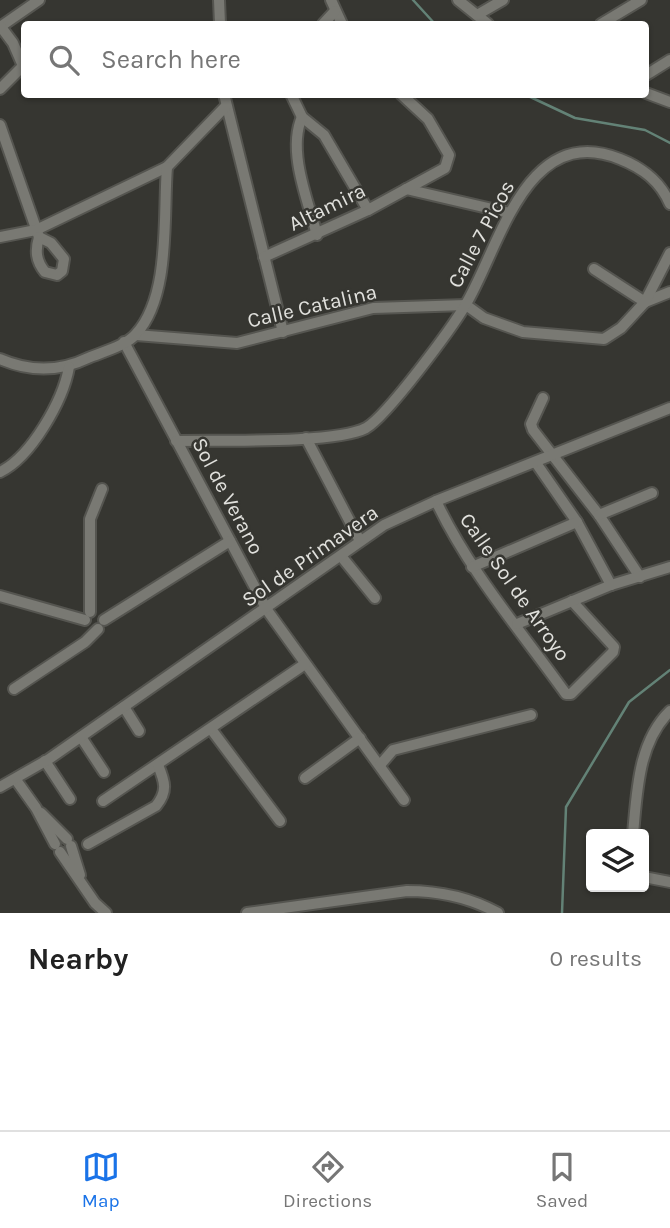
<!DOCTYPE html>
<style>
body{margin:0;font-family:Karla,sans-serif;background:#f6f6f6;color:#222}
.controls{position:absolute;right:21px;bottom:21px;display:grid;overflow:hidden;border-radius:7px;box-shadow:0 2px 5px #0004}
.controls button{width:63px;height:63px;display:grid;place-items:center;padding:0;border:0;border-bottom:2px solid #e0e0e0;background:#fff;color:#222;font:35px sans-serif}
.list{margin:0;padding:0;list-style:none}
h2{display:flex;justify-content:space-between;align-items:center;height:91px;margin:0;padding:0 28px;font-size:30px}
h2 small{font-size:23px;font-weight:400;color:#767676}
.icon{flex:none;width:38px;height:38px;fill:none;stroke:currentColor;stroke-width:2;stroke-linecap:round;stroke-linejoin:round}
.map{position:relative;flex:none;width:670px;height:913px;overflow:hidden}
.search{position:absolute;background:#fff;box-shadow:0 2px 5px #0004;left:21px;right:21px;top:21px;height:77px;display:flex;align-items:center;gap:18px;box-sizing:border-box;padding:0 24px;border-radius:7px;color:#767676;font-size:26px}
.sheet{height:217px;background:#fff}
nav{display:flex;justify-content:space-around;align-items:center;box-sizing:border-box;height:98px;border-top:2px solid #e0e0e0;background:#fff;font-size:19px;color:#767676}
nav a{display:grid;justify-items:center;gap:4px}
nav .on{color:#1a73e8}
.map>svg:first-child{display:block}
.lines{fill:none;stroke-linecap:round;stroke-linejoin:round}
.stream{stroke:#638276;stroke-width:2.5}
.minor-casing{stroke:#555550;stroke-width:14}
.minor{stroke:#797973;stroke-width:10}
.labels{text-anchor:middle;stroke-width:5;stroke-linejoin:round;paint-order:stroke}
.street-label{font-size:21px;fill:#e1e1dd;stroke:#363631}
</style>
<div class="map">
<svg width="670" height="913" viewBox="0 0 670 913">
<rect width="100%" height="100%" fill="#363631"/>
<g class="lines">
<g class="stream">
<path d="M413,0L435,24"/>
<path d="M524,94L575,118L645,130L670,143"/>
<path d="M562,913L566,807L629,702L670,670"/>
</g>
<g class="minor-casing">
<g id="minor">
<path d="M219,0L220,24"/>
<path d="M331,0L342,24"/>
<path d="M458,0L488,24"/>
<path d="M477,15L503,0"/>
<path d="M323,24L335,11"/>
<path d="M601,24L641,0"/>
<path d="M0,27L39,0"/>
<path d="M1,27L13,43L23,66"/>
<path d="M646,75L670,60"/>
<path d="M0,89L23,66"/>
<path d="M646,93L670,102"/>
<path d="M224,94L283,332"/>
<path d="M291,94L302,117L324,135L368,210"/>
<path d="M302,117C287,151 308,201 317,235"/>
<path d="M0,125L39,237"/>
<path d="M406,189L509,213"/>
<path d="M0,237L36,230L167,167L226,106"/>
<path d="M39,237L51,243L64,259L62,271L57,275L45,272C36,261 35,251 39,237Z"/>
<path d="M264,257L368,210L445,168L449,155L428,119L401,94"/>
<path d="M594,269L645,302"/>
<path d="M645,302L670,292"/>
<path d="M136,335L237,343L373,308L466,305L484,318L523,332L604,339L621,328L645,302L670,253"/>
<path d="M124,342L267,610L404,800"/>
<path d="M0,359C30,372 59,372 88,358C102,352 126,346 136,334C171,296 163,215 167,167"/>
<path d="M543,398L531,424L533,430L599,515L640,577"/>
<path d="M306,438L360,541"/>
<path d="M176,441C217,440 336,444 366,428C387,416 452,328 466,304C500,247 526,121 620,159C643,168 660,181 670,204"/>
<path d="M536,463L577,522L611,585"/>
<path d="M0,472C31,457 63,401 69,367"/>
<path d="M436,501C469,571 521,631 566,694H571L613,652L614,647L572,601"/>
<path d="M599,515L652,493"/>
<path d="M341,556L375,598"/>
<path d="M472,567L577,522"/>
<path d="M0,596L85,620"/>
<path d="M90,612V519L102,489"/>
<path d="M104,620L230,541"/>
<path d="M517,624L611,585L670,567"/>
<path d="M14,689L85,642L98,629"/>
<path d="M124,707L139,731"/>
<path d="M211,729L280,821"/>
<path d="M81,737L104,772"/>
<path d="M45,761L70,799"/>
<path d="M380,765L393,750L531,715"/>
<path d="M305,778L360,738"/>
<path d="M16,780L36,808L55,844"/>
<path d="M0,787L49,759L384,525L436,501L670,408"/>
<path d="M103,801L305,664"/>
<path d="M41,813L67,839"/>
<path d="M633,834C637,792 638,742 670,711"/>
<path d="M88,844L156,806C168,791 165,782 158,765"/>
<path d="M71,846L80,875"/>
<path d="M60,852L95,903L106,913"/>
<path d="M644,877L670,882"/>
<path d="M247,913L407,891C440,891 469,897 498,913"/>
</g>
</g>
<use href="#minor" class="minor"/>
</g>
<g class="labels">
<g class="street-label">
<text transform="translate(327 207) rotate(-26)" y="7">Altamira</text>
<text transform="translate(481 234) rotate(-62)" y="7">Calle 7 Picos</text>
<text transform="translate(312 306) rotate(-13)" y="7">Calle Catalina</text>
<text transform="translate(228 496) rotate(62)" y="7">Sol de Verano</text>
<text transform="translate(310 556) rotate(-35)" y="7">Sol de Primavera</text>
<text transform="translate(515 587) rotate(55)" y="7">Calle Sol de Arroyo</text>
</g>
</g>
</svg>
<div class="controls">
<button><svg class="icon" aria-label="layers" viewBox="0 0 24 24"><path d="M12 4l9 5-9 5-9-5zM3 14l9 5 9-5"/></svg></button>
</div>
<div class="search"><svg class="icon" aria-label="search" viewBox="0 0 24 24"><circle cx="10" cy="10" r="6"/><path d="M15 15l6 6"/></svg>Search here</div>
</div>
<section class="sheet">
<h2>Nearby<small>0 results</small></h2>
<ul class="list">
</ul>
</section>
<nav>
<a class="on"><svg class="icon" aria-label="map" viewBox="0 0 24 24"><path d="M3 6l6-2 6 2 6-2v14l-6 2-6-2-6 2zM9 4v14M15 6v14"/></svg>Map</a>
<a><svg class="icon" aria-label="directions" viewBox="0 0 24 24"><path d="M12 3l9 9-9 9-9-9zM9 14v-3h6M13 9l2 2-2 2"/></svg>Directions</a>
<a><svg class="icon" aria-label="saved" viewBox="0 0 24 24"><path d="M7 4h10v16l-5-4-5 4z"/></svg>Saved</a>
</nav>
